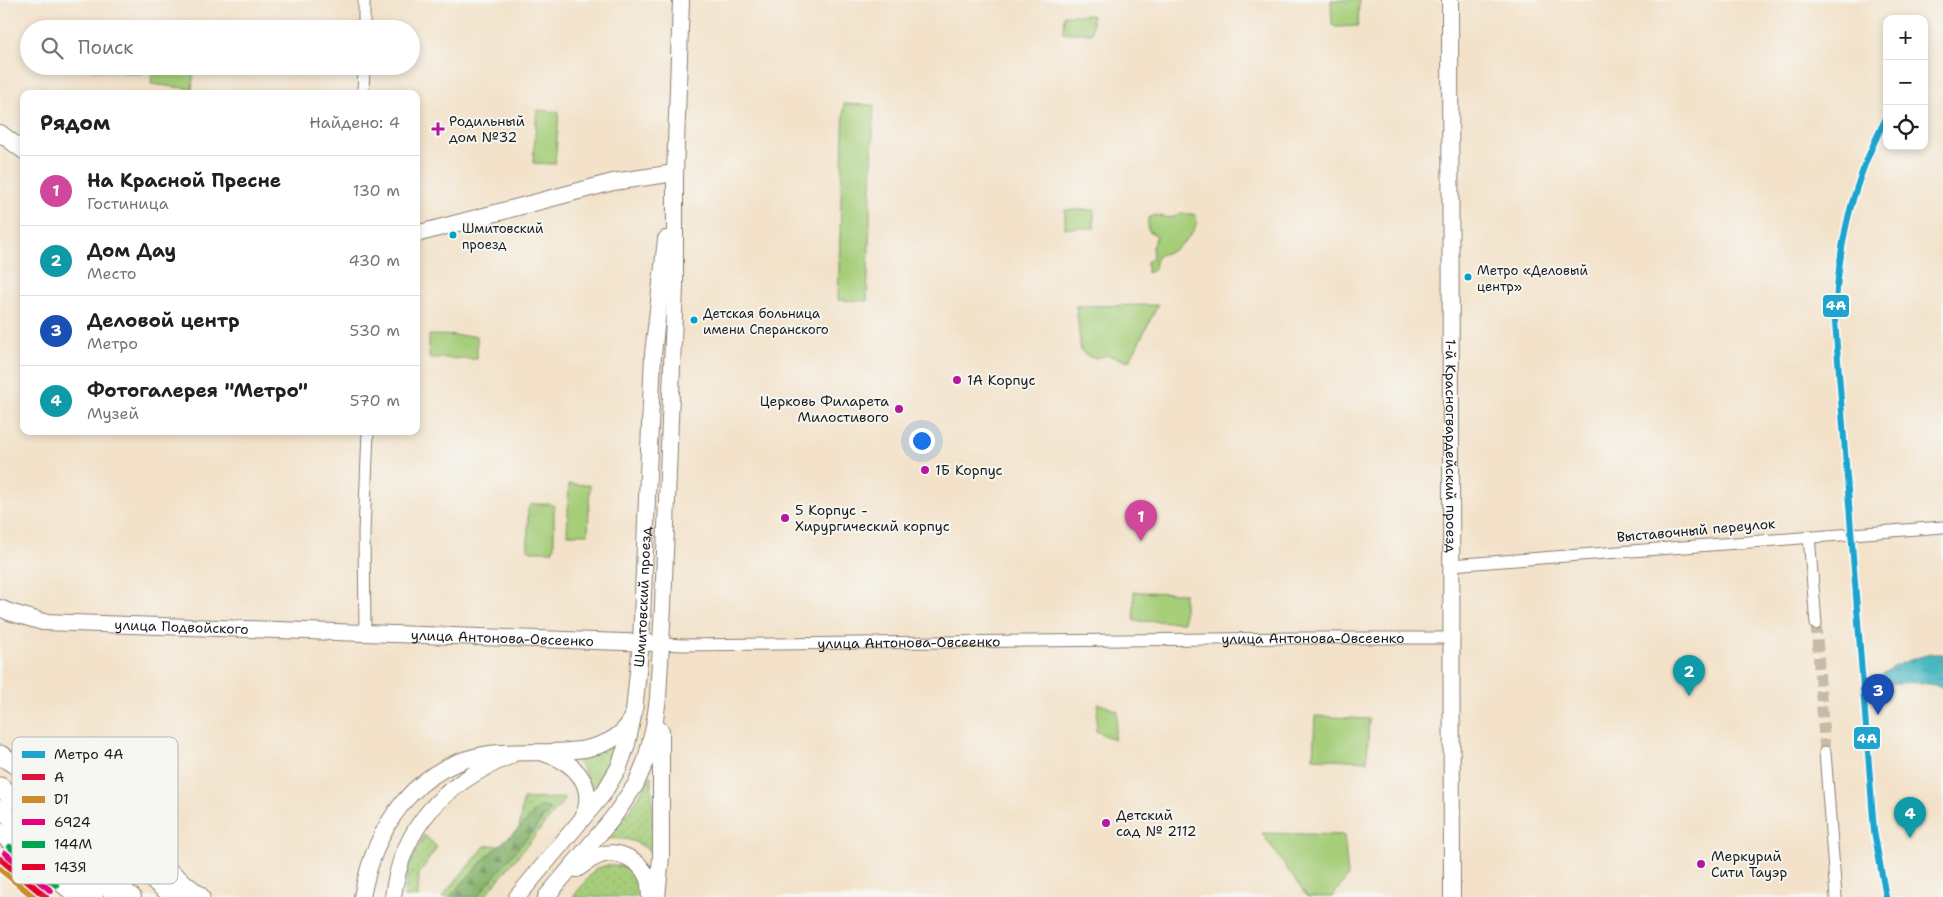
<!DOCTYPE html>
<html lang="ru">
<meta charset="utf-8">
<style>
body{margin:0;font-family:"Shantell Sans",sans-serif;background:#f2f2f2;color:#202124}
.controls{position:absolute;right:15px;top:15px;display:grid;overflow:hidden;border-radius:10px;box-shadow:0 2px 8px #0003}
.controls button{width:45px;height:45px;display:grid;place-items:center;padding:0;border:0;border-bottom:1px solid #e0e0e0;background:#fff;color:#202124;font:25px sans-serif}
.you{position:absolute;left:921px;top:440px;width:18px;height:18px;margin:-12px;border:4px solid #fff;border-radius:50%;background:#1a73e8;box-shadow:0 0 0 8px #1a73e833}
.badge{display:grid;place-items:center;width:32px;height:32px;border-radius:50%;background:#b5179e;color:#fff;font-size:16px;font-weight:700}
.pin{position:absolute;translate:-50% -41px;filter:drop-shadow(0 1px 2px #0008)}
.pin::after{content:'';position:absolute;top:26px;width:18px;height:15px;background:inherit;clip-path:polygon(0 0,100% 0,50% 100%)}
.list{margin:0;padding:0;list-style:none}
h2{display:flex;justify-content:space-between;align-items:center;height:65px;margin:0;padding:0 20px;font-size:21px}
h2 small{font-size:16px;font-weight:400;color:#757577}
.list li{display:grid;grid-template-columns:32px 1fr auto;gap:15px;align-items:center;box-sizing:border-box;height:70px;padding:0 20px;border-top:1px solid #e0e0e0}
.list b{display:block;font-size:19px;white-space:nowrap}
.list p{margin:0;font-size:16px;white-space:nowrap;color:#757577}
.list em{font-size:16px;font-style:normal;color:#757577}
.icon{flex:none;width:28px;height:28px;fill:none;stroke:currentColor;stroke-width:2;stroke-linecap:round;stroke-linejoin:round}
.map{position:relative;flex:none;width:1943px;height:897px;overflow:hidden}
.search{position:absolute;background:#fff;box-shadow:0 2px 8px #0003;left:20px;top:20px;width:400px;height:55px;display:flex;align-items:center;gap:12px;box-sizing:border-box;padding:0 18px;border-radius:28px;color:#757577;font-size:19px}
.panel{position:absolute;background:#fff;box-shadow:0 2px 8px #0003;left:20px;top:90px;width:400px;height:345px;border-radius:10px}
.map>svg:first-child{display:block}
.grass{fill:url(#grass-dots);stroke:#61754a}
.forest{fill:url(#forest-firs);stroke:#506642}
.park{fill:#a6ce79;stroke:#61754a}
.water{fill:url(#water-ripples);stroke:#326a6e}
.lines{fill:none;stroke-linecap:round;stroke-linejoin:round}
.street-tunnel{stroke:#c8baa6;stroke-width:11;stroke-dasharray:11 5.5;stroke-linecap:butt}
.street-casing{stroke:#887f72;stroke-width:13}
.secondary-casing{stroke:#887f72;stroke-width:18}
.primary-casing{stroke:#887f72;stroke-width:21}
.street{stroke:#fff;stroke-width:11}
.secondary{stroke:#fff;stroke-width:16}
.primary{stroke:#fff;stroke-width:19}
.rail-1-casing{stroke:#f6f6f2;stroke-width:10}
.rail-2-casing{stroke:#f6f6f2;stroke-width:10}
.rail-3-casing{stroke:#f6f6f2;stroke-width:10}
.rail-4-casing{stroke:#f6f6f2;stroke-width:10}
.rail-5-casing{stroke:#f6f6f2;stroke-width:10}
.rail-1{stroke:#dc143c;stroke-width:6}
.rail-2{stroke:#ce8b2a;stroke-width:6}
.rail-3{stroke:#e5007d;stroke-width:6}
.rail-4{stroke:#00a651;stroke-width:6}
.rail-5{stroke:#e4002b;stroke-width:6}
.metro-1-casing{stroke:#f6f6f2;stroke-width:10}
.metro-1{stroke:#1ea4cf;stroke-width:6}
.poi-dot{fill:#b5179e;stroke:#f6f6f2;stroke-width:2}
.bus-dot{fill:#01a2c5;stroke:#f6f6f2;stroke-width:2}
.labels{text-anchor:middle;stroke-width:4;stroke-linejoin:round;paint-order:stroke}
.bus-label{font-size:13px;fill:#1c1c1c;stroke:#f6f6f2;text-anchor:start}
.poi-label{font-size:14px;fill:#1c1c1c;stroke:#f6f6f2;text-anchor:start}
.street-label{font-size:14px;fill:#1c1c1c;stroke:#f6f6f2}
.key{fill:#f6f6f2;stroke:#b5b5b2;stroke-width:1}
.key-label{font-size:14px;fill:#1c1c1c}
.line-badge{stroke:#f6f6f2;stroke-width:2}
.badge-label{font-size:14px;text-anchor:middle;font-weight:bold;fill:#fff}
</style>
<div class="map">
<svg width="1943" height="897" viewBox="0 0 1943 897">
<defs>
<pattern id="grass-dots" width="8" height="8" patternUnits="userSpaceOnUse" patternTransform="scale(1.25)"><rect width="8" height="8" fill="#a6ce79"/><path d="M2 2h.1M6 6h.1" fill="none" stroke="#8eb068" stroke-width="1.8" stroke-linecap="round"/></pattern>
<pattern id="forest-firs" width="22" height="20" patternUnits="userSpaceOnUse" patternTransform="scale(1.25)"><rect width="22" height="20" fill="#84b169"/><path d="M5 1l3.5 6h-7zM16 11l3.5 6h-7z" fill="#6b8f56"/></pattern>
<pattern id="water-ripples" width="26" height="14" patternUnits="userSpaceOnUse" patternTransform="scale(1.25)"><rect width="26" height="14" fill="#48b7c1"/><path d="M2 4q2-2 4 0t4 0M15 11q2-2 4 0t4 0" fill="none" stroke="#3b949c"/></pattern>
</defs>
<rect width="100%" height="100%" fill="#f6f6f2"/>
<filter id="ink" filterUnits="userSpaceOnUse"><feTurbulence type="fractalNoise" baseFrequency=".02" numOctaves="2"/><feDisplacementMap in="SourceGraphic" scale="10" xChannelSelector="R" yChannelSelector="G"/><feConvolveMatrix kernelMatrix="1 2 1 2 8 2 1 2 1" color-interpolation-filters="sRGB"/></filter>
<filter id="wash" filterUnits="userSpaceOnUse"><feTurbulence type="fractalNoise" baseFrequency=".0096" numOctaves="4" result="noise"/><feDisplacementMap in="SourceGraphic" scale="20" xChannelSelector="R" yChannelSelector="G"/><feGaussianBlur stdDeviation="1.12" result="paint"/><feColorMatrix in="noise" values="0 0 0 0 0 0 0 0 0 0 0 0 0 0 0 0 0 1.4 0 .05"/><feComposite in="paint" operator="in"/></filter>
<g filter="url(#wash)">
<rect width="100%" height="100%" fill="#f3e2c9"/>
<g class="grass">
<path d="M620,738L608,769L590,795C585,771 587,768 565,753Z"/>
<path d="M651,776L655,856C640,841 626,837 605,839L631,809Z"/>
<path d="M566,798L484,897H442L485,846L517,844L523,799Z"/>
<path d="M424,835L437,847L419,874L418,897H404L408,868Z"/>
<path d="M608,865C628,865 648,874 639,897H573L595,869Z"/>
</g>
<path class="forest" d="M539,806L551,809L477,897H450L488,855L526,822Z"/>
<g class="park">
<path d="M1331,0H1359L1358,26L1336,27L1332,25Z"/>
<path d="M1064,15H1092V33H1063Z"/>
<path d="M82,66H142V74L82,68Z"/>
<path d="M153,66H194L192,89L151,84Z"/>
<path d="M844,104L874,105L867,301L838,300Z"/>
<path d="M537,110L559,112L555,164L533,163Z"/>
<rect x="1065" y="210" width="29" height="18"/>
<path d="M1179,214H1193L1196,216C1200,229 1183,245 1172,251C1167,253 1163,253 1158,256L1155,262L1154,270L1147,273V262L1153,257L1152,247L1157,236L1148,230V218L1156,215L1169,218Z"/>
<path d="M1158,305L1130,360C1122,361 1118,358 1111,356C1100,353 1097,365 1081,351L1076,306Z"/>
<path d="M429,335L477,336V359L429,358Z"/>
<path d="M569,484L590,485L588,534H567Z"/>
<path d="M532,504H550L554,506V547L552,551H531L528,549V508Z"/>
<path d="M1134,592L1184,593V622L1134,621Z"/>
<path d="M1098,703L1118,711L1114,740L1096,731Z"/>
<path d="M1315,716L1369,719L1367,761L1313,758Z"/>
<path d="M1262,833L1344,835L1348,876L1332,897H1307Z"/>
</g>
<path class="water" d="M1931,654H1943V687C1919,680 1896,683 1872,685C1887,666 1908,660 1931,654Z"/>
</g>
<g filter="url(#ink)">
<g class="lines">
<path class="street-tunnel" d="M1816,624L1825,752"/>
<g class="street-casing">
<g id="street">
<path d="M364,29V0"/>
<path d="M363,94L364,66"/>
<path d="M1809,536L1816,624"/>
<path d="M1451,565L1943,527"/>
<path d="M365,632L364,533L368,431"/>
<path id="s1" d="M661,644L684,645L1289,638H1451"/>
<path d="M1825,752L1836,897"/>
</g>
</g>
<g class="secondary-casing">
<g id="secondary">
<path id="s2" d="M1450,0L1452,897"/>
<path d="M0,133L24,151"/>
<path d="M416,234L613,182L675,173"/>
<path id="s3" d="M0,608L9,612L43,622L651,643"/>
<path d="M546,754C575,762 597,786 583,817"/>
<path d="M0,808L50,858L95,897"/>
<path d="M577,869C584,864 592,858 601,855C618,849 640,860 647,877C650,883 649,890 650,897"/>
<path d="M111,878L133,897"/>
<path d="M362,897C375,827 414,765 490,754C531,748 608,764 631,720"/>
<path d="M393,897C402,825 445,783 510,756"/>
<path id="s4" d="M517,897L603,794L619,767L627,744L634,711L641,642L653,354L666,239"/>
<path d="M546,897L612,819L636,784L646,760L654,727L658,698L663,606L675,287V173L681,0"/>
<path d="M657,897L661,857V731"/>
</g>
</g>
<g class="primary-casing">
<g id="primary">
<path d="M0,755L78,803L115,829L200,897"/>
<path d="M0,787L48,825L105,885L120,897"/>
<path d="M68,810L175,897"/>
<path d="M0,832L80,897"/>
</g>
</g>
<use href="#street" class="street"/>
<use href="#secondary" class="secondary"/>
<use href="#primary" class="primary"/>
<g class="rail-1-casing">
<path id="rail-1" d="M0,859L46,897"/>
</g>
<g class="rail-2-casing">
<path id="rail-2" d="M0,869L34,897"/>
</g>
<g class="rail-3-casing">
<path id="rail-3" d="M5,853L51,891"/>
</g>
<g class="rail-4-casing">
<path id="rail-4" d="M10,847L56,885"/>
</g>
<g class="rail-5-casing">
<path id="rail-5" d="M5,862L39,891"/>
</g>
<use href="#rail-1" class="rail-1"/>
<use href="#rail-2" class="rail-2"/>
<use href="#rail-3" class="rail-3"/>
<use href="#rail-4" class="rail-4"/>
<use href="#rail-5" class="rail-5"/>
<g class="metro-1-casing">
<path id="metro-1" d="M1886,897L1874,831L1835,321C1838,243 1851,186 1887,116"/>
</g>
<use href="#metro-1" class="metro-1"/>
</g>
</g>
<g class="poi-dot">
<path d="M435.5 121.5h5v5h5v5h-5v5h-5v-5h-5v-5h5z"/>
<circle cx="957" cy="380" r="5"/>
<circle cx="899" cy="409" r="5"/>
<circle cx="925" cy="470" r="5"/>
<circle cx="785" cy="518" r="5"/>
<circle cx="1106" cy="823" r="5"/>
<circle cx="1701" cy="864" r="5"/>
</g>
<g class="bus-dot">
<circle cx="453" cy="235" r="4.5"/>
<circle cx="1468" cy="277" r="4.5"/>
<circle cx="694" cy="320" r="4.5"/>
</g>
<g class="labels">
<g class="bus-label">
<text x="462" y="233">Шмитовский<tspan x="462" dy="16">проезд</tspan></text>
<text x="1477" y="275">Метро «Деловый<tspan x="1477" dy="16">центр»</tspan></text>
<text x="703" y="318">Детская больница<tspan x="703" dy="16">имени Сперанского</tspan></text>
</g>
<g class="poi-label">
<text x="449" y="126">Родильный<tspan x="449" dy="16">дом №32</tspan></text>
<text x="967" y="385">1А Корпус</text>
<text x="889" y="406" text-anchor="end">Церковь Филарета<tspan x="889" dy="16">Милостивого</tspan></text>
<text x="935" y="475">1Б Корпус</text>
<text x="795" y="515">5 Корпус -<tspan x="795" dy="16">Хирургический корпус</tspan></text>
<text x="1116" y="820">Детский<tspan x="1116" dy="16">сад № 2112</tspan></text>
<text x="1711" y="861">Меркурий<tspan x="1711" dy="16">Сити Тауэр</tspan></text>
</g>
<g class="street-label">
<text dy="5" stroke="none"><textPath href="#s2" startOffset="446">1-й Красногвардейский проезд</textPath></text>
<text transform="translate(1696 530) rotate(-5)" y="5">Выставочный переулок</text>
<text dy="5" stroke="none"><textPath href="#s4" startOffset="338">Шмитовский проезд</textPath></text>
<text dy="5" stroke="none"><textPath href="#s3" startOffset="184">улица Подвойского</textPath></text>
<text dy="5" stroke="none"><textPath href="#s3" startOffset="505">улица Антонова-Овсеенко</textPath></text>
<text dy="5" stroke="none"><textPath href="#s1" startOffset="652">улица Антонова-Овсеенко</textPath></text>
<text dy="5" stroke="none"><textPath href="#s1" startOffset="248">улица Антонова-Овсеенко</textPath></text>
</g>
</g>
<rect x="12" y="737" width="166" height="147" rx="8" class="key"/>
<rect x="22" y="751" width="23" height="7" fill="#1ea4cf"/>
<rect x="22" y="774" width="23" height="6" fill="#dc143c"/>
<rect x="22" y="796" width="23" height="7" fill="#ce8b2a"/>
<rect x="22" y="819" width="23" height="6" fill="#e5007d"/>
<rect x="22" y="841" width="23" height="7" fill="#00a651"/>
<rect x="22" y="864" width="23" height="6" fill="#e4002b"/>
<g class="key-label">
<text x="54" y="759">Метро 4А</text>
<text x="54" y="782">A</text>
<text x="54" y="804">D1</text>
<text x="54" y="827">6924</text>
<text x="54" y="849">144М</text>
<text x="54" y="872">143Я</text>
</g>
<g class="line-badge">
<rect x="1822" y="294" width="28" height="24" rx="5" fill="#1ea4cf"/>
<rect x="1853" y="726" width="28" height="24" rx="5" fill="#1ea4cf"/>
</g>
<g class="badge-label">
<text x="1836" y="310">4А</text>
<text x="1867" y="743">4А</text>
</g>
</svg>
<div class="controls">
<button>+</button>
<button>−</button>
<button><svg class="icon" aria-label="locate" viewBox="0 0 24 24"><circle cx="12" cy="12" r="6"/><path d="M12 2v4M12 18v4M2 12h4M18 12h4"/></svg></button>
</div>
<div class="you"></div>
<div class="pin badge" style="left:1141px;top:541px;background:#d1479c">1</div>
<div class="pin badge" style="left:1689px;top:696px;background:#0f9aa8">2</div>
<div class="pin badge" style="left:1878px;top:715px;background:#1a4fb4">3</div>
<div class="pin badge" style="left:1910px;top:838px;background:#0f9aa8">4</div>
<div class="search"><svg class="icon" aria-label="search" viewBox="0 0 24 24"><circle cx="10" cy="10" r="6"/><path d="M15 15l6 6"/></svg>Поиск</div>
<section class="panel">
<h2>Рядом<small>Найдено: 4</small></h2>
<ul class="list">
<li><span class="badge" style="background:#d1479c">1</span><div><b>На Красной Пресне</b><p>Гостиница</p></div><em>130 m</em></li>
<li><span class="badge" style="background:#0f9aa8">2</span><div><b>Дом Дау</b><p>Место</p></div><em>430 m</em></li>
<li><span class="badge" style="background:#1a4fb4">3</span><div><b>Деловой центр</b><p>Метро</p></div><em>530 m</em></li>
<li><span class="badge" style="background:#0f9aa8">4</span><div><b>Фотогалерея &quot;Метро&quot;</b><p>Музей</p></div><em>570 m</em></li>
</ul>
</section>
</div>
